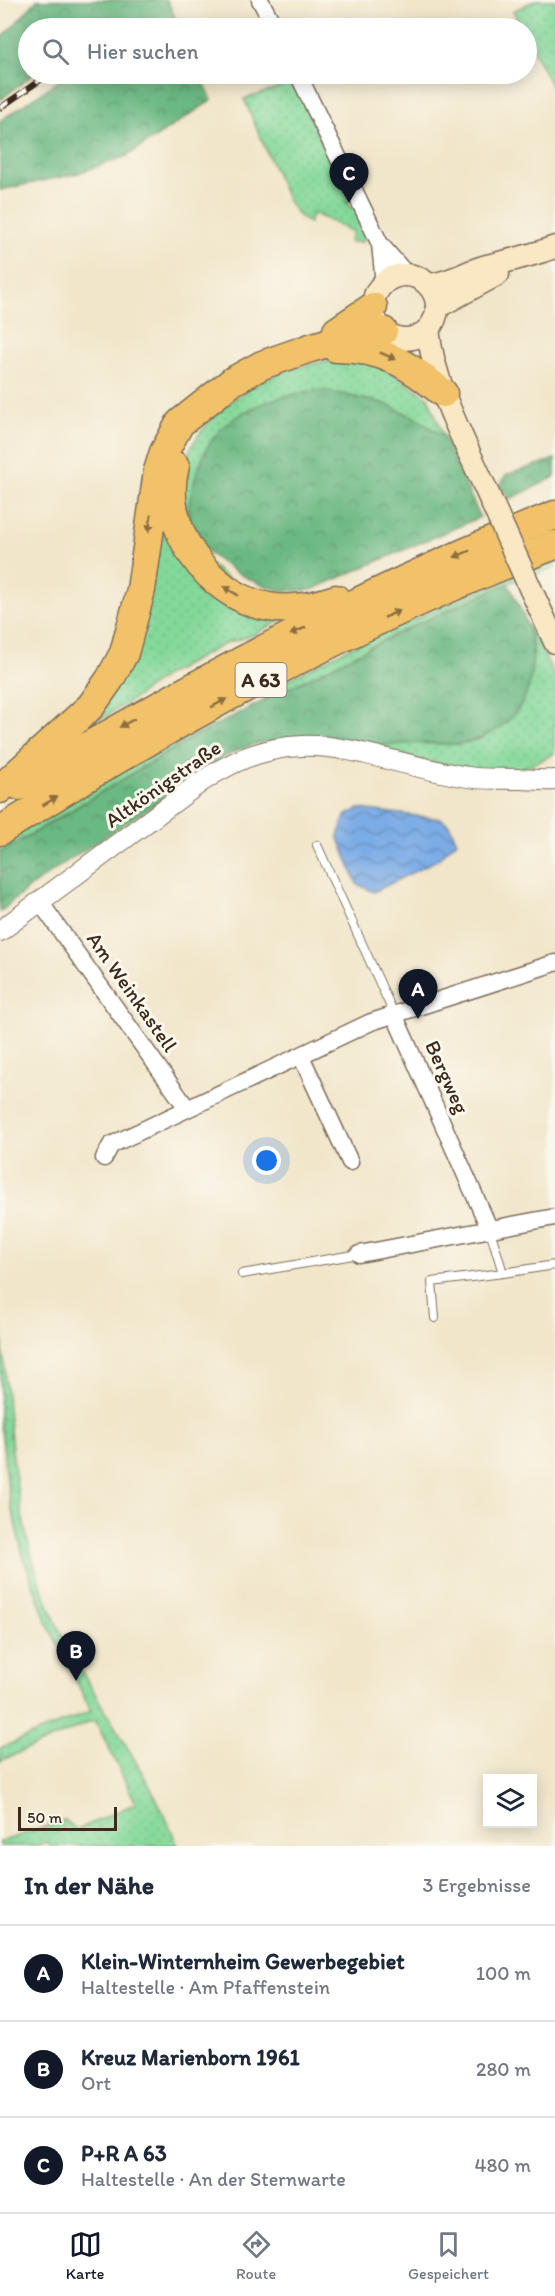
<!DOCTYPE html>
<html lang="de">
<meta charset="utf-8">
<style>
body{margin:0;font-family:Itim,sans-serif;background:#f6f6f7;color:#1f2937}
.controls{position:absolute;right:18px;bottom:18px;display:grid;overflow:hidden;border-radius:0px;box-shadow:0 3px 15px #0003}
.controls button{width:54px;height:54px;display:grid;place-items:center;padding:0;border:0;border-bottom:2px solid #e0e1e3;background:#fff;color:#1f2937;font:30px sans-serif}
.scale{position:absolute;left:18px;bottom:15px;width:99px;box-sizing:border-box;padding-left:6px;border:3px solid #3b2a1e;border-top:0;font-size:16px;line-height:21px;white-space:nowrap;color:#3b2a1e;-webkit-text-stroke:4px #fbf7ec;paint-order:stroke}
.you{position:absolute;left:267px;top:1161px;width:21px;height:21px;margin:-15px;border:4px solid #fff;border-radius:50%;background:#1a73e8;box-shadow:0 0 0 9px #1a73e833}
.badge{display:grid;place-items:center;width:39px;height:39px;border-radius:50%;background:#111827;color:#fff;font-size:20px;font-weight:700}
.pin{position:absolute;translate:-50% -50px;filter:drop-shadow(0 2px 3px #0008)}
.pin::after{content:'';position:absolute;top:32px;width:21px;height:18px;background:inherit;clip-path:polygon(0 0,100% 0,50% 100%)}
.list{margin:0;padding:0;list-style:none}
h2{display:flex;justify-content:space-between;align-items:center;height:78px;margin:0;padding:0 24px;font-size:26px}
h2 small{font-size:20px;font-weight:400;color:#747a83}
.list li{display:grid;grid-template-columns:39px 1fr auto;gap:18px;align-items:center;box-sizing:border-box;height:96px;padding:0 24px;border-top:2px solid #e0e1e3}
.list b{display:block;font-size:22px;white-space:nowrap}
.list p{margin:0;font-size:20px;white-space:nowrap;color:#747a83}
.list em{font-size:20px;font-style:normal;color:#747a83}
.icon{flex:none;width:33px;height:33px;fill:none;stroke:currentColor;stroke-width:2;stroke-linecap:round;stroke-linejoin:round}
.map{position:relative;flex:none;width:555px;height:1846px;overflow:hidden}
.search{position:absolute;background:#fff;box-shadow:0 3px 15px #0003;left:18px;right:18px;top:18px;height:66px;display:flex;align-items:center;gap:15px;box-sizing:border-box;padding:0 21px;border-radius:33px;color:#747a83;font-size:22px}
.sheet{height:366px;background:#fff}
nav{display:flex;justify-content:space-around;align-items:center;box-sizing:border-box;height:84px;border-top:2px solid #e0e1e3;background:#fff;font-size:16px;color:#747a83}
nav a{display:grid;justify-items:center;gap:3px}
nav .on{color:#111827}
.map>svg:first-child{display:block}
.green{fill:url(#green-dots);stroke:#5f815c;stroke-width:1.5}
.forest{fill:url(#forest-crowns);stroke:#527150;stroke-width:1.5}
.water{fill:url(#water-waves);stroke:#5b6b82;stroke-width:1.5}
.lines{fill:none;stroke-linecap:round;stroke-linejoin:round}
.service-casing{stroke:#7b6c5a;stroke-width:10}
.minor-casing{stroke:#7b6c5a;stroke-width:19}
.tertiary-casing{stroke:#7b6c5a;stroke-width:22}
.secondary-casing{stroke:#7b6c5a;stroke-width:25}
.motorway-casing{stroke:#7b6c5a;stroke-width:31}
.service{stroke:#fff;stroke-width:8}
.minor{stroke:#fff;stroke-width:16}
.tertiary{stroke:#fff;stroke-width:20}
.secondary{stroke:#fae7c3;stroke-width:22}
.motorway{stroke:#f2c26a;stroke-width:28}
.rail-casing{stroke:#3b2a1e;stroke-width:6}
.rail{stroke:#fbf7ec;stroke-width:4;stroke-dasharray:11;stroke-linecap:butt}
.secondary-bridge-casing{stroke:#7b6c5a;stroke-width:25;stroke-linecap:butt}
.secondary-bridge{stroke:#fae7c3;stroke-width:22}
.oneway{fill:#8d6e40}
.labels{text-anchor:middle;stroke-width:6;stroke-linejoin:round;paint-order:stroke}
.shield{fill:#fbf7ec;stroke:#75685c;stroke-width:1.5}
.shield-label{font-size:20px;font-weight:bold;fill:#3b2a1e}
.street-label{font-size:21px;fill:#3b2a1e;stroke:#fbf7ec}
</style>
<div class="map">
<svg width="555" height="1846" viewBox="0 0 555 1846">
<defs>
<pattern id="green-dots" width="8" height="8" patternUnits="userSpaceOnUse" patternTransform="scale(1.5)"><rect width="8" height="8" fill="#83d89a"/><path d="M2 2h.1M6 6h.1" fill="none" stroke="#72ba84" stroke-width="1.8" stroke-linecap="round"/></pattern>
<pattern id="forest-crowns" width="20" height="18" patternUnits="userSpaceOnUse" patternTransform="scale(1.5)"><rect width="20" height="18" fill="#6ab882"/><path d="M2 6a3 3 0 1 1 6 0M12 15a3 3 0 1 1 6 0" fill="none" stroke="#58966a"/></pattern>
<pattern id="water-waves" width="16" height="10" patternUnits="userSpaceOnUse" patternTransform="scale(1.5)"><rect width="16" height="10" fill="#7bace6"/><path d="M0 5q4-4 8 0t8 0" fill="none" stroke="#668cba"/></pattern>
</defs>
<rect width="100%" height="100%" fill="#fbf7ec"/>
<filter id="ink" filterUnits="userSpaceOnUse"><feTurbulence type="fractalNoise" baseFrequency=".0167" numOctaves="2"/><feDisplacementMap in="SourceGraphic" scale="12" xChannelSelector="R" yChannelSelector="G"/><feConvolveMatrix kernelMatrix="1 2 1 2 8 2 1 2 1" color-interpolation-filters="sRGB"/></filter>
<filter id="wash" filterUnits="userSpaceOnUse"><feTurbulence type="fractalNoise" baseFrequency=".008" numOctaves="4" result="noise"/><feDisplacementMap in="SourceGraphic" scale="24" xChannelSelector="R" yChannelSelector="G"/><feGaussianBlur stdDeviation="1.35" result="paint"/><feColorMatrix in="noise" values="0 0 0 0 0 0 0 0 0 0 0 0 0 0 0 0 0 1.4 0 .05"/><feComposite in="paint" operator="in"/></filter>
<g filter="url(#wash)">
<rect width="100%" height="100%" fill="#f1e6ca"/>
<g class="green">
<path d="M536,0H555V93L527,38L526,28H522L513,11Z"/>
<path d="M294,83L348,197L350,201L347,203L350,207L357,208L367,232L363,242H349L353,232L313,213L309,223L299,216L288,201L244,99Z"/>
<path d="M340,358L371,359L428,397L444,437L416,418L189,518C186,508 181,497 181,487C180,434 241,386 286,371C303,365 322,362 340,358Z"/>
<path d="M158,494L175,538L282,620L251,636L226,643L165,676L132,700L80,732L91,714Z"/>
<path d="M555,557V568L508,583L262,701L281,683L351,647Z"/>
<path d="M529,624L555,677L554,754L517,772L455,768L347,743L457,744L534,654Z"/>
<path d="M200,733L0,853V844L174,739Z"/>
<path d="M1,1319C9,1421 12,1528 56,1622C92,1699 147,1767 178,1846H50L48,1842L34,1846H0V1842L65,1820L77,1830L136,1803L95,1720L0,1761V1748L91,1711L47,1623L24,1559L9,1498L0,1418Z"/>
</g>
<g class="forest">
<path d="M37,0H167L180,28H118L109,16L93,28H28V74H34L0,100V40Z"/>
<path d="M69,74H200L212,100L127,156L75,174L0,190V121Z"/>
<path d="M322,390L383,403L416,418L444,437L480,517L311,590C301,590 289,592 279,590C248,582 191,553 189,516C188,503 192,488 196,476C202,458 209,438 225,425C253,403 287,393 322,390Z"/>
<path d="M555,459V477L510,499L500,486L506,475Z"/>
<path d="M508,583C527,622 541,648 527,691C518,720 488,740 459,744C448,745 437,743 427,743C409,743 391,745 372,745C332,744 285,733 246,747C211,760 180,788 149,808C99,842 45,871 0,912V853L200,733L402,631Z"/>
</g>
<path class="water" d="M359,809L442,819L449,825L457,841L437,860L374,892L357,884L338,836L345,816Z"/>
</g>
<g filter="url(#ink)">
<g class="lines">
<g class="service-casing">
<g id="service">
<path d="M317,845L394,1014"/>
<path d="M490,1230L503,1273L555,1265"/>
<path d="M242,1274L359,1254"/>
<path d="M435,1318L432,1282L503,1273"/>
</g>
</g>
<g class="minor-casing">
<g id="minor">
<path d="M260,0L275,28"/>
<path d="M298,74L380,244L384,283"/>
<path d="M380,244L407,275"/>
<path d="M40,902L187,1108"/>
<path d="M394,1014L490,1230"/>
<path d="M301,1056L350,1162"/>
<path d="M104,1158L111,1145L371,1022L555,963"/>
<path d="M359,1254L555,1217"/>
</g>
</g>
<g class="tertiary-casing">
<path id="tertiary" d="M0,931L201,782C301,713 364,761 468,777C485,780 502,778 519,779C531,779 542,781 555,780"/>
</g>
<g class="secondary-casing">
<g id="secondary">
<circle cx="405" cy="307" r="32"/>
<path d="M428,285C449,284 467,271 487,266C512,260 530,256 555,247"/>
<path d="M437,307L498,274"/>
<path d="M428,330C435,391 468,447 492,503"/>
<path d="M531,590L555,642"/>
</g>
</g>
<g class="motorway-casing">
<g id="motorway">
<path d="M337,331L373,307"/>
<path d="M336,348C383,348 408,364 443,393"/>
<path d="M175,466C158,526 209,597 269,607C293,611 314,606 336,599"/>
<path d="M20,786C192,684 368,589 555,515"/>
<path d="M0,789L91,706L110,679L124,653L141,590L158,471L164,452L180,423L233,381L262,365L310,348L372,330L383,331"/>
<path d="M0,831C175,720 361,619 555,545"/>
</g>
</g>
<use href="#service" class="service"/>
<use href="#minor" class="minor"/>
<use href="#tertiary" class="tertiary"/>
<use href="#secondary" class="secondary"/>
<use href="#motorway" class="motorway"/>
<g class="rail-casing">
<g id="rail">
<path d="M112,28L116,26"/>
<path d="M0,108L49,74"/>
</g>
</g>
<use href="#rail" class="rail"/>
<g class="secondary-bridge-casing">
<path id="secondary-bridge" d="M492,503L531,590"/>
</g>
<use href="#secondary-bridge" class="secondary-bridge"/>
</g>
<defs><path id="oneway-solid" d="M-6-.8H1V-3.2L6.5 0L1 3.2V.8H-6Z" transform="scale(1.5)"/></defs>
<g class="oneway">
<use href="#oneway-solid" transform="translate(388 356) rotate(24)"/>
<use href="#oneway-solid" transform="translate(150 523) rotate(97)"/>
<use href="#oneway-solid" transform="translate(462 554) rotate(157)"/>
<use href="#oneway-solid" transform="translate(231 591) rotate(-149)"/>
<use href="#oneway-solid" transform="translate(392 614) rotate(-26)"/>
<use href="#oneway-solid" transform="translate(298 631) rotate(154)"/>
<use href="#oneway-solid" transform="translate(219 703) rotate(-29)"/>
<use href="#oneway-solid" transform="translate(127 723) rotate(151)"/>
<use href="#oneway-solid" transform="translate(50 801) rotate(-31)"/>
</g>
</g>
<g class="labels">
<rect class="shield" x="235.5" y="663" width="51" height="34" rx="4.5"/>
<g class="shield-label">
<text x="261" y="687">A 63</text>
</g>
<g class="street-label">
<text transform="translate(163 784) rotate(-35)" y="7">Altkönigstraße</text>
<text transform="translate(132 992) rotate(55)" y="7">Am Weinkastell</text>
<text transform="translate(447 1077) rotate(66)" y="7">Bergweg</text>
</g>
</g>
</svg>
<div class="controls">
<button><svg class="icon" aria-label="layers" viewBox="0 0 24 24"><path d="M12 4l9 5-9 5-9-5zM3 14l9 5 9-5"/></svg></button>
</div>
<div class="scale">50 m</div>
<div class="you"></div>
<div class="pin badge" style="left:418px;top:1019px">A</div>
<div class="pin badge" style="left:76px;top:1681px">B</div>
<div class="pin badge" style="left:349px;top:203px">C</div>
<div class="search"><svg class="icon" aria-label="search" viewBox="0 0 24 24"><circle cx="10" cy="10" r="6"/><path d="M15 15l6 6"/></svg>Hier suchen</div>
</div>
<section class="sheet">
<h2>In der Nähe<small>3 Ergebnisse</small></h2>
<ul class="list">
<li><span class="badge">A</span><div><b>Klein-Winternheim Gewerbegebiet</b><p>Haltestelle · Am Pfaffenstein</p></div><em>100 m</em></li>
<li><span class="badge">B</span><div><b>Kreuz Marienborn 1961</b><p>Ort</p></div><em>280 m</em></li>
<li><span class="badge">C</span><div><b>P+R A 63</b><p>Haltestelle · An der Sternwarte</p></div><em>480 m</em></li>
</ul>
</section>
<nav>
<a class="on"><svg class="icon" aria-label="map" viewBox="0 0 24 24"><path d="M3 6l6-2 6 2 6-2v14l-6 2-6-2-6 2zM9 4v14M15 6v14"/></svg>Karte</a>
<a><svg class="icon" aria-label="directions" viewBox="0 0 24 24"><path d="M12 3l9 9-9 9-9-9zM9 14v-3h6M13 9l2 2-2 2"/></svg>Route</a>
<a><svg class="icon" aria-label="saved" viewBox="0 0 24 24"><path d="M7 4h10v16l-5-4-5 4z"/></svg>Gespeichert</a>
</nav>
